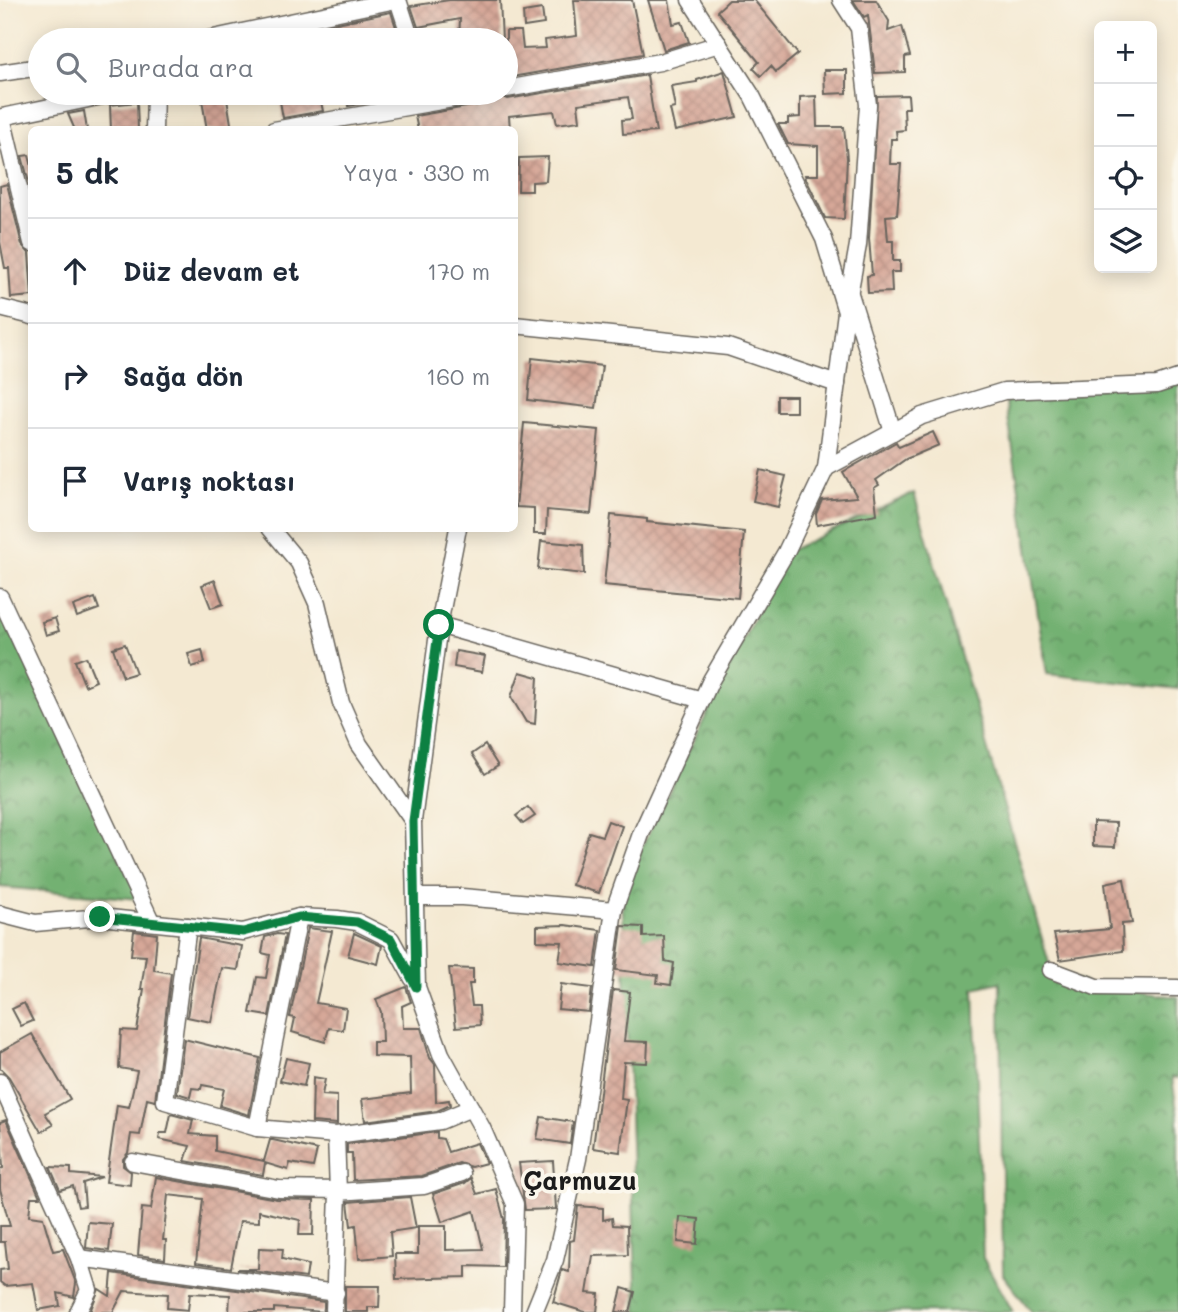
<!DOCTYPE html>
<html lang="tr">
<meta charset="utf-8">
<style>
body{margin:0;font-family:Mali,sans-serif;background:#f2f2f3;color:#1f2937}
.controls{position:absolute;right:21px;top:21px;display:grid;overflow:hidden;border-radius:10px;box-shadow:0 4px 18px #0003}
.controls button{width:63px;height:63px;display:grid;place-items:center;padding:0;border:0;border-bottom:2px solid #e0e1e3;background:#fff;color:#1f2937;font:35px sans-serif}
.stop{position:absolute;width:21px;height:21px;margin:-16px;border:5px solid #0b8043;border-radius:50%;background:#fff}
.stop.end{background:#0b8043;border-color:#fff;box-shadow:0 2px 7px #0008}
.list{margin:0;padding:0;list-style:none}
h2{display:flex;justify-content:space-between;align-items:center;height:91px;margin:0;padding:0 28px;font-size:30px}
h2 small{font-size:23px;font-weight:400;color:#747a83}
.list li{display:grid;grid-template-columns:46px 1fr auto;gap:21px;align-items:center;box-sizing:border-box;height:105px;padding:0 28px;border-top:2px solid #e0e1e3}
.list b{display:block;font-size:26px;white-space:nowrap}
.list em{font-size:23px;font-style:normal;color:#747a83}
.icon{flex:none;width:38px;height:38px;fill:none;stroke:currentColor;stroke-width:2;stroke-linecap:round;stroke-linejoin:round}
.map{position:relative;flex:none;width:1178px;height:1312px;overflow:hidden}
.search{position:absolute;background:#fff;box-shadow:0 4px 18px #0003;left:28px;top:28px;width:490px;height:77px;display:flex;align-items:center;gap:18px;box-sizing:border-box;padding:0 24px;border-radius:38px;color:#747a83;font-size:26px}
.panel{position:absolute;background:#fff;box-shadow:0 4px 18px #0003;left:28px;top:126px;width:490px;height:406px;border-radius:10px}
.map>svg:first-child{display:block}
.forest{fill:url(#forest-crowns);stroke:#486647;stroke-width:2}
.building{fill:url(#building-cross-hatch)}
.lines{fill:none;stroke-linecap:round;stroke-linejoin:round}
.minor-casing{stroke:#68645c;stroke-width:19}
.minor{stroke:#fff;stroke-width:16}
.route{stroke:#0b8043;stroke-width:9}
.labels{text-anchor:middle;stroke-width:7;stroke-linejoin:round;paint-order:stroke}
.district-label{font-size:26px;font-weight:bold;fill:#1c1c1c;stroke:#fbf7ec}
</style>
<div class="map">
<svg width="1178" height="1312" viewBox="0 0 1178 1312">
<defs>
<pattern id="forest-crowns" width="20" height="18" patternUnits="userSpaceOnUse" patternTransform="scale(1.75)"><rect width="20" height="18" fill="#73b172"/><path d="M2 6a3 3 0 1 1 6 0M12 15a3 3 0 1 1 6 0" fill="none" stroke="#5e8f5d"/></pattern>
<pattern id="building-cross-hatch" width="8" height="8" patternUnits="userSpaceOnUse" patternTransform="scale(1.75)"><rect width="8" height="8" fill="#d6a798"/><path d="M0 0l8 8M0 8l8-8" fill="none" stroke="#b78f82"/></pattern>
</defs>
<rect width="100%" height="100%" fill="#fbf7ec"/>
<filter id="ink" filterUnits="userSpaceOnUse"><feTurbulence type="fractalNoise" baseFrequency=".0143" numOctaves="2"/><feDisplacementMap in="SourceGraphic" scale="14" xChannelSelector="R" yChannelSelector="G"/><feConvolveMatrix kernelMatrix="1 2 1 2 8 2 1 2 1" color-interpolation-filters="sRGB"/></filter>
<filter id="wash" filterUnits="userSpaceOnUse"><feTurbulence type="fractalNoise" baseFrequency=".00686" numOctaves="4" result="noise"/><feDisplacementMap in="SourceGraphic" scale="28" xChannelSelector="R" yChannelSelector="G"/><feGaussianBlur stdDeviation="1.57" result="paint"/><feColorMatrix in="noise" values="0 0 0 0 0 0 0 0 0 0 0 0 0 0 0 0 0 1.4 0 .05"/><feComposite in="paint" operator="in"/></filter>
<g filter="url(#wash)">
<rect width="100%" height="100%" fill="#f4e9d2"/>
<g class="forest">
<path d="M1178,375V689L1047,674L1004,391Z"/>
<path d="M914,493L1051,970L1096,987L1178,997V1078L1172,1077L1178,1119V1312H1032L1003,1275L1000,982L974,988L983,1258L1013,1312H637L622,888L786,552Z"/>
<path d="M0,608L140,899L0,887Z"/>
</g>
<g id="blocks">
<g class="building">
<path d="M449,0H500L502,40H459L460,19L418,27L411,6Z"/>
<path d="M574,0H632L643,54L506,78V31H521L523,49L546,48L545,40L577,36Z"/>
<path d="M648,0H669L673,24L682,22L689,42L664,50Z"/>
<path d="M729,0H754L798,54L776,72L771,66L761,76L753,68L759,62L717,11Z"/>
<path d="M853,0H876L889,21L888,31L902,26L910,56L905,57V72L875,73L868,15L864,17Z"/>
<path d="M542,9L544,24L524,27L523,12Z"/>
<path d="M391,12L400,40H284L283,34Z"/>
<path d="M824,70H847V93L825,94Z"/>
<path d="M724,71L737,117L675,131L670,109L675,108L671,86L697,82V80Z"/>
<path d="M647,75L656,132L623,134L622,120L632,119L628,97L578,104L580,121L557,124L554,111L509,116L510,130H418L415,116L489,103L497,94L508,99Z"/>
<path d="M300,93H319L323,111L283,118L279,96Z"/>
<path d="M346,93H369L371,102L348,106Z"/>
<path d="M908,95L909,108H904L905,130L896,131L897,139H891L890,164H901L897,215L886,216L888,241H893V261H900V272H891L892,292L868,293L867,276L872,275L869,238L877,96Z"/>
<path d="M816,96L817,127H844L847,159L844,219L825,218L806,179L805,175H818V146L788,144L778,124H788V118L800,117V97Z"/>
<path d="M216,97L217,101L227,99L232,130H207L202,100Z"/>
<path d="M137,102L138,130H111L110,105Z"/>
<path d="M84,111L87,130H75L68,114Z"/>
<path d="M29,155L32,167V194L22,156Z"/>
<path d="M548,157L546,181L532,182V191H518L519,158Z"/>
<path d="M7,184L22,245L29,253L32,296L11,298L9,268H5L0,242V186Z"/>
<path d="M532,358L602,366L596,408L528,400Z"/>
<rect x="777" y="396" width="19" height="16"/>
<path d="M524,423L599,430L591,514L547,510L546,534H534V508L516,507Z"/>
<path d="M933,432L939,445L906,459L876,480L879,485L874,488L877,514L817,525L816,514L822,500L857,497L843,472L896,442L899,447Z"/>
<path d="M760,470L786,476L778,507L753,501Z"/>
<path d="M611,515L647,519V522L744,532L738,598L604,585Z"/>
<path d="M541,541L583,545L584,574L538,569Z"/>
<path d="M215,580L223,604L211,608L202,585Z"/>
<path d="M95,598L99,609L77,617L73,606Z"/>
<path d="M55,618L59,631L46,635L42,622Z"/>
<path d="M125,644L136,673L123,677L113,648Z"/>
<path d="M202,650L205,663L192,667L188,654Z"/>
<path d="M456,651L485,656L482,672L454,667Z"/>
<path d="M86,657L96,681L85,686L75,661Z"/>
<path d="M520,672L538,677L535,724L526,722L511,697Z"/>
<path d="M485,745L498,766L485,774L472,754Z"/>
<path d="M528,807L535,816L523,824L516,816Z"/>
<path d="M608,821L622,826L599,893L572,885L589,832L602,836Z"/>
<path d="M1093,822L1116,823L1115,847L1093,846Z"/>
<path d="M1124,879L1132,923L1122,924L1123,951L1060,960L1054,934L1110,929L1105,883Z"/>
<path d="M565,925L600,930L595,967L559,962L562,942L537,941V926Z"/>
<path d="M622,926L643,927V937L664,936L665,961L674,963L671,985L657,983L658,975L616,970Z"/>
<path d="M308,928L332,931L316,1003L346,1008L343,1030L329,1028L325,1042L292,1032L295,1018L290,1017Z"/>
<path d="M134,931L157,934L154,970L171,973L155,1101L147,1099L140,1135L131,1134L128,1153L123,1159V1166L131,1172L130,1185L106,1182L117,1105L129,1107L137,1071L119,1068L121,1030L137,1031L144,989H141L146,956L131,955Z"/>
<path d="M354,933L382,946L378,964L348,956Z"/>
<path d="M277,934L285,935L269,1016L250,1013L257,977L266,978L270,955L262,953L265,937Z"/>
<path d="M199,938L242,946L238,970L222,968L211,1022L187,1017Z"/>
<path d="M449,968L473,969V984H469L472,1006H479L480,1025L456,1027Z"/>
<path d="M561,984L592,988L589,1012L558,1009Z"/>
<path d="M406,987L411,1002L402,1006L403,1028H421L430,1058L435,1064L436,1102L449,1100L450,1105L437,1111L365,1121L362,1099L411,1093L410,1057L373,1056V1042H382L381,1012L376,999Z"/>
<path d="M613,990L630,992L624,1041L648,1042L647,1063L624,1062L621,1099L627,1100L620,1152L593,1148Z"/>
<path d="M24,1003L33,1021L21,1026L12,1009Z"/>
<path d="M32,1034L70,1099L45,1113L53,1125L41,1132L9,1077L0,1068V1052Z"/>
<path d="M184,1039L260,1058L249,1115L220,1106L224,1089L202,1085L201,1089L192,1088L190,1097L177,1093Z"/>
<path d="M286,1058L309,1063L304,1086L280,1081Z"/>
<path d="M313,1077L325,1079L322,1095L337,1096V1124L312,1122Z"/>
<path d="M171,1114L193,1120L190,1134L215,1136V1151L264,1161L270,1140H273L317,1150L313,1167L290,1163L288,1170L265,1163L263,1175L185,1161L190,1146L159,1139L160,1133H167Z"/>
<path d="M541,1117L573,1122L570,1144L537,1139Z"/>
<path d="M6,1120L40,1197H31L29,1216L43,1218L53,1251L63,1249L76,1283L74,1297L58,1293L60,1306L38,1310L33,1283L5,1286L0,1282V1270L8,1269L5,1242H0V1226H10L0,1189V1169L3,1168L0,1122Z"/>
<path d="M437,1132V1138L443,1139L448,1152L477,1143L486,1163L471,1167L459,1163L422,1176L353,1180L352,1153H347V1144Z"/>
<path d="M553,1161L556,1209L525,1210L519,1163Z"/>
<path d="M50,1167L71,1168V1174L102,1177L83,1183L85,1206L78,1207L73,1186L60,1190Z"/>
<path d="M156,1177L277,1199L314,1200L313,1235H299L300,1220L259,1211V1222L240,1221L231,1268L196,1263L203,1199L168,1195L163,1240H166L165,1259L138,1255L142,1208L151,1209Z"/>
<path d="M471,1178L477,1194L496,1189L504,1219L503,1267L466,1266V1277L396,1279L395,1254H418V1226H446V1250L483,1249L474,1211L442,1222L433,1194L465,1183Z"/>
<path d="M410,1197L416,1228L390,1232L392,1256L359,1259L356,1225L351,1226L348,1202Z"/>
<path d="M578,1206L603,1208V1220L612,1218L613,1225L627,1226L628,1255L593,1256L587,1293L599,1294L597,1312H585L553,1302L562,1270L569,1272L570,1241L574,1240Z"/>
<path d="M680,1217L699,1219L697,1244L678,1242Z"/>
<path d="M88,1222L112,1224L109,1251L86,1248Z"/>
<path d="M259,1248L283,1249L282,1259L308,1265L306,1278L237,1269H258Z"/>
<path d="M112,1273L324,1302V1308L323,1312L274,1308V1312H229L230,1295L190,1293L188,1310L167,1308L168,1294L124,1291L113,1312H90L99,1289L110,1296Z"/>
<path d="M345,1286H380L379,1307H368V1312H345Z"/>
<path d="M622,1288L635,1292L630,1312H616Z"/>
</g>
</g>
</g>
<g filter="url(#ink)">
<use href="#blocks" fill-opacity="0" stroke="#68645c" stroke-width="2"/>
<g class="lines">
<g class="minor-casing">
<g id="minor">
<path d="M398,0L411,40"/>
<path d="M841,0L859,28L868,105L858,245L847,306"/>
<path d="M204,40L396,0"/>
<path d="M0,73L40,67"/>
<path d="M506,89L660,62L719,44"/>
<path d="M154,130L155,93"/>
<path d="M274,130L487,93"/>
<path d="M30,204L23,205L32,243"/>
<path d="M23,205L2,117L117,93"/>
<path d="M850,294L893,432"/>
<path d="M0,308L32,316"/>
<path d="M514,325L728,347L837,384"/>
<path d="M826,468L922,416L1004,391L1157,385L1178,378"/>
<path d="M270,528L299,563L317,603L341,703L359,744L413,821L417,987L441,1054L482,1128L515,1204L512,1312"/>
<path d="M0,597L151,921"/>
<path d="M439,625L702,700"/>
<path d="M413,821L439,625L458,528"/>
<path d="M415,897H462L614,910"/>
<path d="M0,914L35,923L100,917L243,932L299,917L337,919L357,922L391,939L413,979"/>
<path d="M299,917L257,1128L336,1135L338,1192L334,1312"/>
<path d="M188,926L165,1101L257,1128"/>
<path d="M1051,970L1096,987L1178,988"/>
<path d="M0,1082L79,1258L89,1290L78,1312"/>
<path d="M336,1135L440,1121L471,1108"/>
<path d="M133,1162L279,1189L338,1190"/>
<path d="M338,1192L424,1186L462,1173"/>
<path d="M79,1258L336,1293"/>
<path d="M534,1312L555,1260L578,1159L614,910L641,834L711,680L786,552L826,468L846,312L824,239L752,96L690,0"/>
</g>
</g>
<use href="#minor" class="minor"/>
</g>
</g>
<g class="lines" filter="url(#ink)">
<path class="route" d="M100,917L243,932L299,917L357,922L391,939L416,987L413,821L439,625"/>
</g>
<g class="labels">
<g class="district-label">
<text x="580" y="1190">Çarmuzu</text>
</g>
</g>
</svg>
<div class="controls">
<button>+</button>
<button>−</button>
<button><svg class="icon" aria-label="locate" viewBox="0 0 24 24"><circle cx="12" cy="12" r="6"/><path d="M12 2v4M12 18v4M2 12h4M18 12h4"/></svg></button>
<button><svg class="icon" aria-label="layers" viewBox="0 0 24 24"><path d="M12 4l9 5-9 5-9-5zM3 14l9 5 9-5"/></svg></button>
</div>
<div class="stop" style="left:439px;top:625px"></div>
<div class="stop end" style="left:100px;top:917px"></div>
<div class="search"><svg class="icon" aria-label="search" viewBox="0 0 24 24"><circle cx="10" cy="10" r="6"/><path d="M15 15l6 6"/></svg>Burada ara</div>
<section class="panel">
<h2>5 dk<small>Yaya · 330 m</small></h2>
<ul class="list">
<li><svg class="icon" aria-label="ahead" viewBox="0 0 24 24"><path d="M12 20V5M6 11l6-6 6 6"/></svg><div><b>Düz devam et</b></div><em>170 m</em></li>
<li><svg class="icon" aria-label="right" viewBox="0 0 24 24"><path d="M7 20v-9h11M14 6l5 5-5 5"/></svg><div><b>Sağa dön</b></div><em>160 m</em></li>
<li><svg class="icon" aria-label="arrive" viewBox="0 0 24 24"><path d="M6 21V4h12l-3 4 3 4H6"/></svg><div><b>Varış noktası</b></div></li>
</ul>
</section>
</div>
